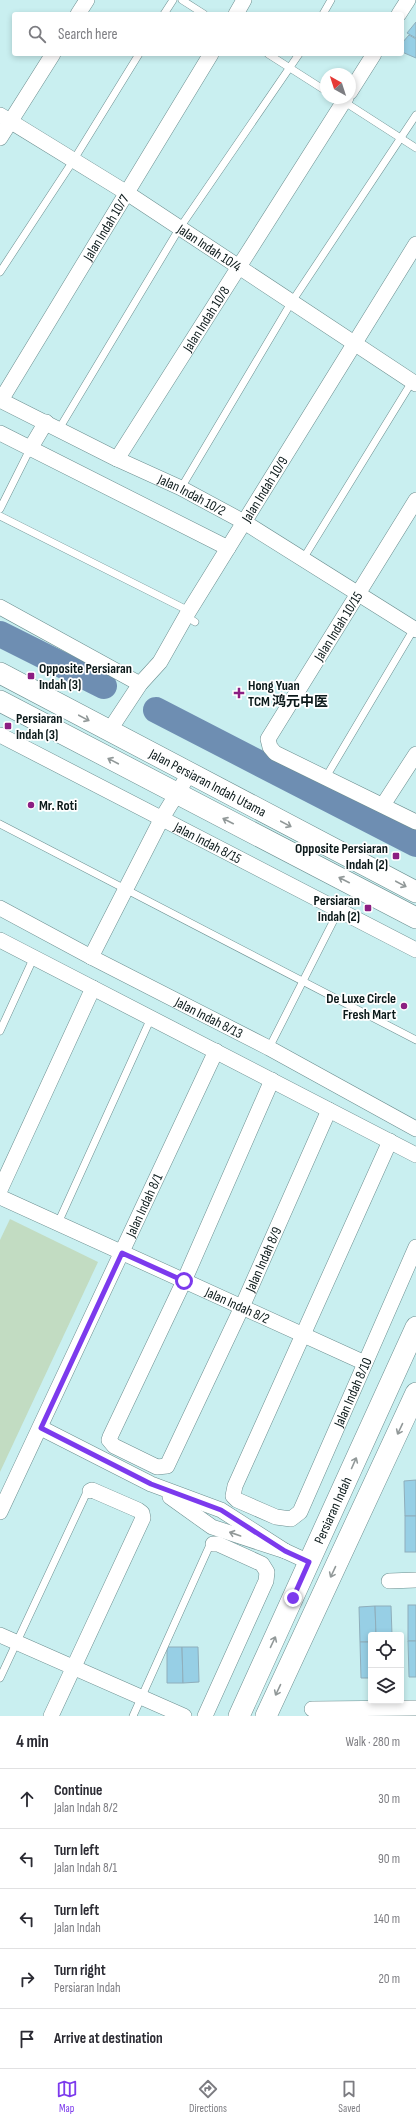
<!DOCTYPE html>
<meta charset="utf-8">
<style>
body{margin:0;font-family:"Sofia Sans Condensed","Noto Sans SC",sans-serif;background:#f2f2f3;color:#2b2b33}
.controls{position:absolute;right:12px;bottom:12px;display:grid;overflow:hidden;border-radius:4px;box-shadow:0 2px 6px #0003}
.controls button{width:36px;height:36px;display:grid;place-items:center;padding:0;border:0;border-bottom:1px solid #e1e1e2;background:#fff;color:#2b2b33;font:20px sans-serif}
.compass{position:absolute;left:320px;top:68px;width:36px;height:36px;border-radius:50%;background:#fff;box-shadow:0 2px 6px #0003;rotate:321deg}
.stop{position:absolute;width:12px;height:12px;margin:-9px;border:3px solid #7c3aed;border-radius:50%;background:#fff}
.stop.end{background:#7c3aed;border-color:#fff;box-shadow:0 1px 4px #0008}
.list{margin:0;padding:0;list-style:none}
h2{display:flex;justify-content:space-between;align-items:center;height:52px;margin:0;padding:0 16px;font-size:17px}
h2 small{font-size:13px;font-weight:400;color:#7c7c81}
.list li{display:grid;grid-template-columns:26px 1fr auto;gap:12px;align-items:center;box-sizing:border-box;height:60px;padding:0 16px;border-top:1px solid #e1e1e2}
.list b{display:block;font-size:15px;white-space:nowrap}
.list p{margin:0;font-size:13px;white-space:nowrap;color:#7c7c81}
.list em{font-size:13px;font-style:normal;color:#7c7c81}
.icon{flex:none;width:22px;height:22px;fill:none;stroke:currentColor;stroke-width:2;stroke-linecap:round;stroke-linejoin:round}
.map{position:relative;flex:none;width:416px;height:1716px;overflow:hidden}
.search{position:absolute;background:#fff;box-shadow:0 2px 6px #0003;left:12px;right:12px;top:12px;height:44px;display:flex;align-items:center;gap:10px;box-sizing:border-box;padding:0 14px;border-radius:4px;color:#7c7c81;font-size:15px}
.sheet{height:352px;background:#fff}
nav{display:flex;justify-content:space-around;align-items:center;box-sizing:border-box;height:56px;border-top:1px solid #e1e1e2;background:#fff;font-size:11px;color:#7c7c81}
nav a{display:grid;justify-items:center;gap:2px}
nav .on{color:#7c3aed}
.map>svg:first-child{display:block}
.green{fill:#c2dcc2}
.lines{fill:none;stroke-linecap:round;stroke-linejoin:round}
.river{stroke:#6e8eb2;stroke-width:26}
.building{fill:#97cfe5;stroke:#8faebb}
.lane-casing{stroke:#6b8e8f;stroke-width:8}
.street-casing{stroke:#6b8e8f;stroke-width:16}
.secondary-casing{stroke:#6b8e8f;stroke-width:22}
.lane{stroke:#fff;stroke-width:7}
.street{stroke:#fff;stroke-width:15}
.secondary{stroke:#fff;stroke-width:21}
.oneway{stroke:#919898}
.route{stroke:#7c3aed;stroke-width:5}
.poi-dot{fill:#8c1e82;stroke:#fff;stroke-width:1.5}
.labels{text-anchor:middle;stroke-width:3.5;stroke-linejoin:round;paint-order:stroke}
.street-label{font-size:14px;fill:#0b191a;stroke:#fff}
.poi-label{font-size:14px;font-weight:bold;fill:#0b191a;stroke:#fff;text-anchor:start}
</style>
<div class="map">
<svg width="416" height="1716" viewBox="0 0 416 1716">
<rect width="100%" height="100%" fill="#c9eff0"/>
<path class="green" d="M10,1219L98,1262L0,1472V1240Z"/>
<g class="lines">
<g class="river">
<path d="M0,634L104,686"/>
<path d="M156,710L416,844"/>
</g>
</g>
<g class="building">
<path d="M416,22V38L407,33Z"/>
<path d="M409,35L416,39V58L402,52V43Z"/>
<path d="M416,1480V1516H405L404,1481Z"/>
<rect x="405" y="1516" width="11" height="36"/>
<rect x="408" y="1605" width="8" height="36"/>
<path d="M375,1606L376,1635H371V1642H360L359,1607Z"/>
<path d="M375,1606H391L392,1635H376Z"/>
<path d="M408,1641H416V1677H409Z"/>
<path d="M360,1642H371V1678H361Z"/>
<path d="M167,1647H182L183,1683H167Z"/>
<path d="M182,1647H198L199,1682L183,1683Z"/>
</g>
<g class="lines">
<g class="lane-casing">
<g id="lane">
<path d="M182,0L204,14"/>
<path d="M164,14L173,0"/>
<path d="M323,14L331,0"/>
<path d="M268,54L326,91"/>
<path d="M343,101L416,148"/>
<path d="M0,272L73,161L139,54"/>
<path d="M59,429L179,229L299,54"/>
<path d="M181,488L291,303L416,115"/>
<path d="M0,509L30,449"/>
<path d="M0,516L189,611"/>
<path d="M303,559L413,380"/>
<path d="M186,616L195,622"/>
<path d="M326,777L415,627"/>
<path d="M0,824L416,1040"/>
<path d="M0,1031L34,957"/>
<path d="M269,1048L339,910"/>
<path d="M58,1223L151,1018"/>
<path d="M0,1678L86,1494L90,1491"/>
<path d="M133,1716L209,1547L213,1544"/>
</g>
</g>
<g class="street-casing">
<g id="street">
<path d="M78,14L87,0"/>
<path d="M236,14L244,0"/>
<path d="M399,14L408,0"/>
<path d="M350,92L374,54"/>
<path id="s1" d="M0,115L127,193L416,384"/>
<path d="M0,138L53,54"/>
<path id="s2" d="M0,400L117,459L181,488L244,522L416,630"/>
<path id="s3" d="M1,400L211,54"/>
<path d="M0,433L228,548"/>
<path d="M30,449L46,422"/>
<path id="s4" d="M117,459L346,98"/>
<path d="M416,500L268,739L270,747L275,753L416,822"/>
<path d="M0,607L140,684"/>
<path id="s5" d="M109,731L140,684L160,662L186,616L416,244"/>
<path id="s6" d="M0,735L416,950"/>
<path d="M383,805L416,754"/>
<path id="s7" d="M0,908L91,957L269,1048L416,1129"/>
<path d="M0,940L416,1155"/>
<path d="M91,957L162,818L189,774"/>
<path id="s8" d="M272,1080L184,1281L110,1437L109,1440L114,1446L157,1467L167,1466L242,1307L329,1110"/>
<path id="s9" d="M390,1141L235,1486L233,1496L237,1500L276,1517L291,1519L300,1512L416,1247"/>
<path d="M0,1190L93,988"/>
<path id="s10" d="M0,1197L365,1363"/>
<path d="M41,1428L151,1484L221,1510L285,1551"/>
<path d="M170,1497L212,1527L285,1551L309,1562"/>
<path id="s11" d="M0,1512L216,1051"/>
<path d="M389,1581L416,1580"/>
<path d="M0,1635L184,1716"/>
<path d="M312,1709L416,1708"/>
<path d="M51,1716L143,1518L142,1513L138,1510L92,1490L90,1491"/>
<path d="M205,1716L266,1581L267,1572L262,1564L218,1544H213"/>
</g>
</g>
<g class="secondary-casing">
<g id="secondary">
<path id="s12" d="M0,673L416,892"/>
<path d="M0,701L416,918"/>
<path id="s13" d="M239,1716L416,1327"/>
<path d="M266,1716L416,1393"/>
</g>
</g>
<use href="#lane" class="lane"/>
<use href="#street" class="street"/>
<use href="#secondary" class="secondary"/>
</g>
<defs><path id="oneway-shaft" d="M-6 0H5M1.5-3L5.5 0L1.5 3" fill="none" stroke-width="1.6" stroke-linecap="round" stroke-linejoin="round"/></defs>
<g class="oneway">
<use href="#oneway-shaft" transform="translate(84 718) rotate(28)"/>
<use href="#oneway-shaft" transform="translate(113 761) rotate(-152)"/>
<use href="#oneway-shaft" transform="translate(228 821) rotate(-153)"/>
<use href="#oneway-shaft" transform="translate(286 824) rotate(28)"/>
<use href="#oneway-shaft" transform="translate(344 880) rotate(-153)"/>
<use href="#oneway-shaft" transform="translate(401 884) rotate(28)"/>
<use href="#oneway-shaft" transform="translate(400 1429) rotate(115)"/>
<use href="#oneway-shaft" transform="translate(354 1463) rotate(-66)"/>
<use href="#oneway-shaft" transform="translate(235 1534) rotate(-161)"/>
<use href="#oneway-shaft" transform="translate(333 1572) rotate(115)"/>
<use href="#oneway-shaft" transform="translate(273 1642) rotate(-65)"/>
<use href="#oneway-shaft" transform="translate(278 1690) rotate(115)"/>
</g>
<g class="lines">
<path class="route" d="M184,1281L122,1253L41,1428L151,1484L221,1510L285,1551L309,1562L293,1598"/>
</g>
<g class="poi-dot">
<rect x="27" y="672" width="8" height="8" rx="2"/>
<path d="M237 687h4v4h4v4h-4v4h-4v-4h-4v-4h4z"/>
<rect x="4" y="722" width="8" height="8" rx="2"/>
<circle cx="31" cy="805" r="4"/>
<rect x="392" y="852" width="8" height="8" rx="2"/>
<rect x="364" y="904" width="8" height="8" rx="2"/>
<circle cx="404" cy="1006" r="4"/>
</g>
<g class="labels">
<g class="street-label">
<text dy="5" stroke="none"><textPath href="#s3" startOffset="202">Jalan Indah 10/7</textPath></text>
<text dy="5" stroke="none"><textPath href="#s1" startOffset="248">Jalan Indah 10/4</textPath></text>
<text dy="5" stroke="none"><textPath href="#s4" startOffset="166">Jalan Indah 10/8</textPath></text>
<text dy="5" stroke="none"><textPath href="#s5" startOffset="288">Jalan Indah 10/9</textPath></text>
<text dy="5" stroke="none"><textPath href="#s2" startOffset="214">Jalan Indah 10/2</textPath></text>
<text transform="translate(338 626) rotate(-58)" y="5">Jalan Indah 10/15</text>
<text dy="5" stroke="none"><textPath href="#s12" startOffset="235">Jalan Persiaran Indah Utama</textPath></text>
<text dy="5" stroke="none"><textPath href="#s6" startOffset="234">Jalan Indah 8/15</textPath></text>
<text dy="5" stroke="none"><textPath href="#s7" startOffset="236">Jalan Indah 8/13</textPath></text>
<text dy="5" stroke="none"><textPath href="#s11" startOffset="339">Jalan Indah 8/1</textPath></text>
<text dy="5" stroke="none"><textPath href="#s8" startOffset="689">Jalan Indah 8/9</textPath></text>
<text dy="5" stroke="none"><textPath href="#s10" startOffset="261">Jalan Indah 8/2</textPath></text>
<text dy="5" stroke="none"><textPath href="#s9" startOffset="594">Jalan Indah 8/10</textPath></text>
<text dy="5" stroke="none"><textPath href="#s13" startOffset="226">Persiaran Indah</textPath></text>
</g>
<g class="poi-label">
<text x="39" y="673">Opposite Persiaran<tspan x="39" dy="16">Indah (3)</tspan></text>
<text x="248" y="690">Hong Yuan<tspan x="248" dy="16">TCM 鸿元中医</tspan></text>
<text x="16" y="723">Persiaran<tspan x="16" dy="16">Indah (3)</tspan></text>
<text x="39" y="810">Mr. Roti</text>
<text x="388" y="853" text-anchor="end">Opposite Persiaran<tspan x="388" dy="16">Indah (2)</tspan></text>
<text x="360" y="905" text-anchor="end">Persiaran<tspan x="360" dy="16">Indah (2)</tspan></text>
<text x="396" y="1003" text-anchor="end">De Luxe Circle<tspan x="396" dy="16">Fresh Mart</tspan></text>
</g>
</g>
</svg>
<div class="controls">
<button><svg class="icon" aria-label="locate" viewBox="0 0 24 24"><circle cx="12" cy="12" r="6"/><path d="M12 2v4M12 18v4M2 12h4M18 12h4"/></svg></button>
<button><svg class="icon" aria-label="layers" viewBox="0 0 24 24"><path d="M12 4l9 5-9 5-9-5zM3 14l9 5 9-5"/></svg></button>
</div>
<svg class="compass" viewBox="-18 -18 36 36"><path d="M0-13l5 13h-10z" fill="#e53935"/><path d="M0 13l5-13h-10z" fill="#7c7c81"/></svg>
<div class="stop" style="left:184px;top:1281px"></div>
<div class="stop end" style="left:293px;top:1598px"></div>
<div class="search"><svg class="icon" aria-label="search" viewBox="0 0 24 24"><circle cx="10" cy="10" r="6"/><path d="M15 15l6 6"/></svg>Search here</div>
</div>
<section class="sheet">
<h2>4 min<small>Walk · 280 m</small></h2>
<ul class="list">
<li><svg class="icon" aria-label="ahead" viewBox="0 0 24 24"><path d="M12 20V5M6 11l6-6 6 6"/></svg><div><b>Continue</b><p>Jalan Indah 8/2</p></div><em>30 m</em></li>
<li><svg class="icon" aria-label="left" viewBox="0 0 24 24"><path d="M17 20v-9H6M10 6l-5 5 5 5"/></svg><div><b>Turn left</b><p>Jalan Indah 8/1</p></div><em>90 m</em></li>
<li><svg class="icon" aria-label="left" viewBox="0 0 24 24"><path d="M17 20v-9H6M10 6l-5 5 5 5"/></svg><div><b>Turn left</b><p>Jalan Indah</p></div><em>140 m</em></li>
<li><svg class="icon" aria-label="right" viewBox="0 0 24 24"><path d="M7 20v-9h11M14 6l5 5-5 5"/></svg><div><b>Turn right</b><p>Persiaran Indah</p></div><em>20 m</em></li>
<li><svg class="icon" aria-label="arrive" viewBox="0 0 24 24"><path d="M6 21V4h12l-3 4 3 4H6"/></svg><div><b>Arrive at destination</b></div></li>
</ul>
</section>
<nav>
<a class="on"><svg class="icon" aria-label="map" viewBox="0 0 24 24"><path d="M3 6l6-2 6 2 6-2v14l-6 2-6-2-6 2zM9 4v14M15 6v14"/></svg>Map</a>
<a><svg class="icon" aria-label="directions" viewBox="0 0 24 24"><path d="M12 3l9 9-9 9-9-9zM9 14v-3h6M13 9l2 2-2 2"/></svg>Directions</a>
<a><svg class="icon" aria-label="saved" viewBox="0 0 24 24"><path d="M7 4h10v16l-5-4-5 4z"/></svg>Saved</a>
</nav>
